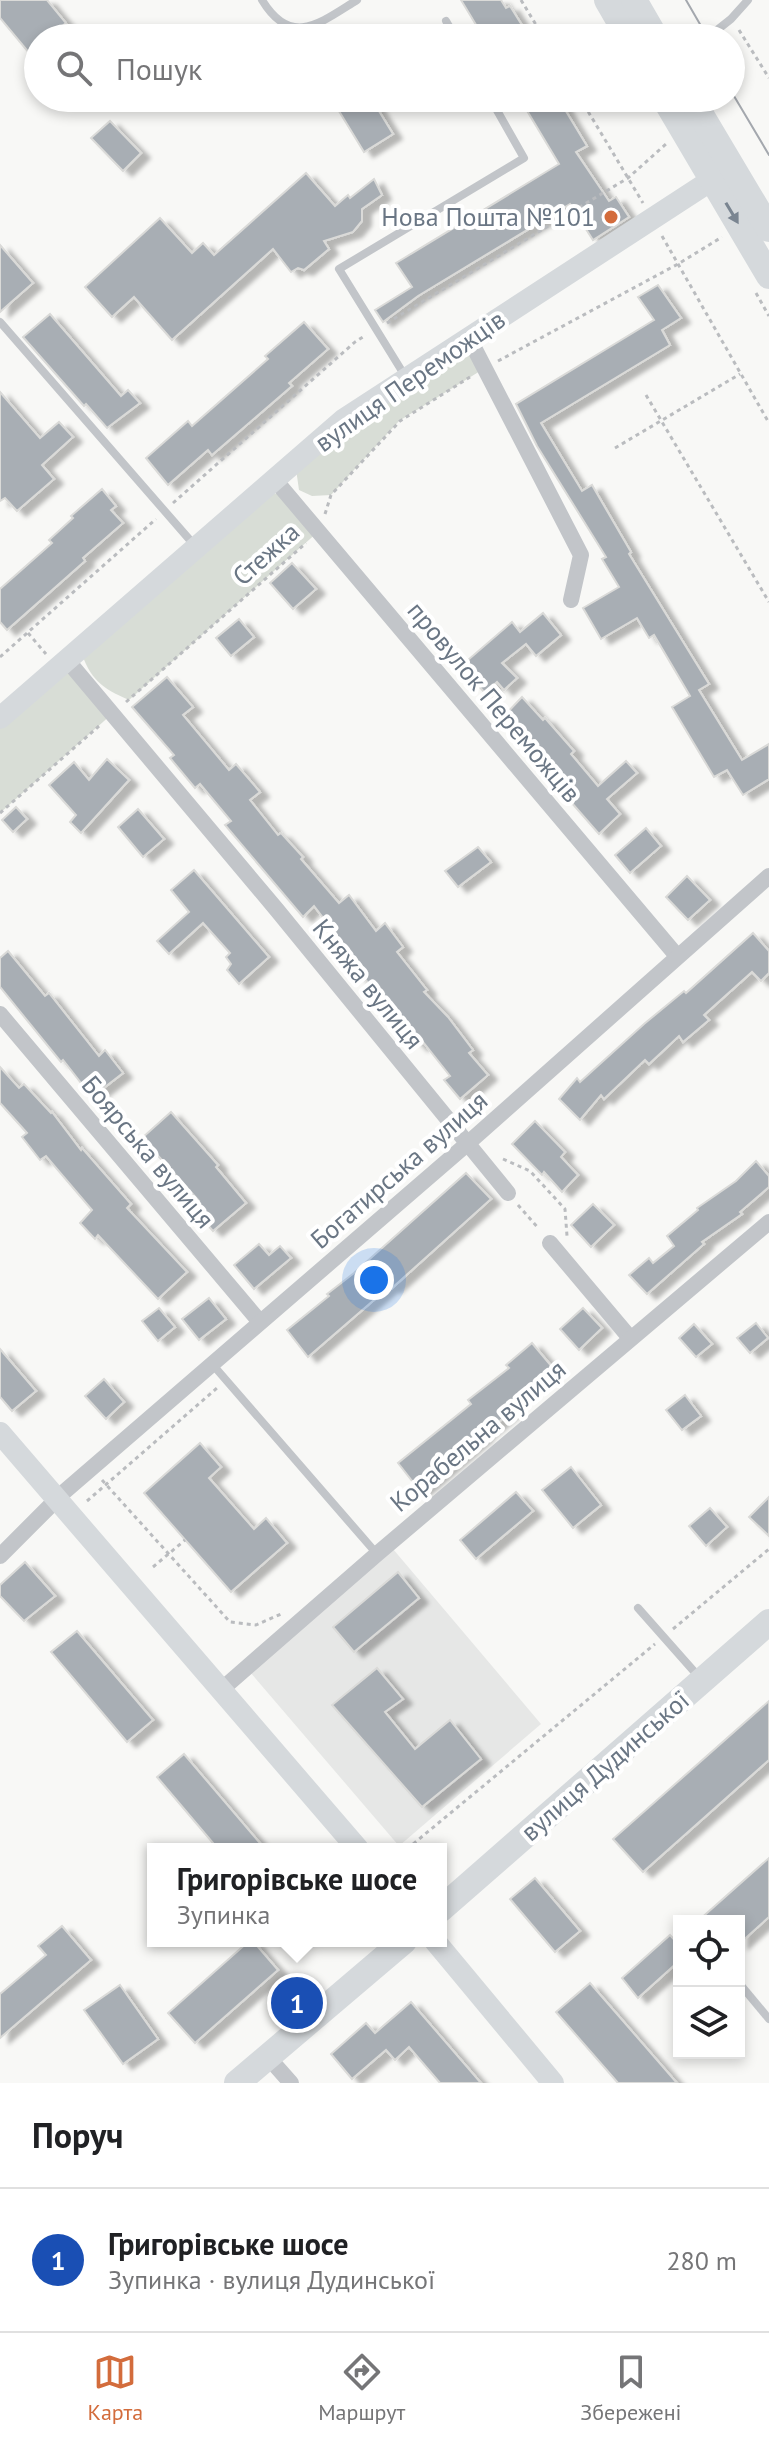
<!DOCTYPE html>
<html lang="uk">
<meta charset="utf-8">
<style>
body{margin:0;font-family:"PT Sans",sans-serif;background:#f6f6f6;color:#202124}
.controls{position:absolute;right:24px;bottom:24px;display:grid;overflow:hidden;border-radius:0px;box-shadow:0 4px 12px #0003}
.controls button{width:72px;height:72px;display:grid;place-items:center;padding:0;border:0;border-bottom:2px solid #e0e0e0;background:#fff;color:#202124;font:40px sans-serif}
.you{position:absolute;left:374px;top:1280px;width:28px;height:28px;margin:-20px;border:6px solid #fff;border-radius:50%;background:#1a73e8;box-shadow:0 0 0 12px #1a73e833}
.badge{display:grid;place-items:center;width:52px;height:52px;border-radius:50%;background:#d36c3c;color:#fff;font-size:26px;font-weight:700}
.pin{position:absolute;translate:-50% -50%;border:4px solid #fff;box-shadow:0 2px 8px #0006}
.popup{position:absolute;left:147px;top:1843px;width:300px;height:104px;box-sizing:border-box;display:grid;place-content:center;border-radius:0px;background:#fff;filter:drop-shadow(0 2px 6px #0005);font-size:26px;white-space:nowrap;color:#757577}
.popup b{font-size:30px;color:#202124}
.popup::after{content:'';position:absolute;left:50%;top:100%;margin-left:-16px;border:16px solid transparent;border-top-color:#fff}
.list{margin:0;padding:0;list-style:none}
h2{display:flex;justify-content:space-between;align-items:center;height:104px;margin:0;padding:0 32px;font-size:34px}
h2 small{font-size:26px;font-weight:400;color:#757577}
.list li{display:grid;grid-template-columns:52px 1fr auto;gap:24px;align-items:center;box-sizing:border-box;height:144px;padding:0 32px;border-top:2px solid #e0e0e0}
.list b{display:block;font-size:30px;white-space:nowrap}
.list p{margin:0;font-size:26px;white-space:nowrap;color:#757577}
.list em{font-size:26px;font-style:normal;color:#757577}
.icon{flex:none;width:44px;height:44px;fill:none;stroke:currentColor;stroke-width:2;stroke-linecap:round;stroke-linejoin:round}
.map{position:relative;flex:none;width:769px;height:2083px;overflow:hidden}
.search{position:absolute;background:#fff;box-shadow:0 4px 12px #0003;left:24px;right:24px;top:24px;height:88px;display:flex;align-items:center;gap:20px;box-sizing:border-box;padding:0 28px;border-radius:44px;color:#757577;font-size:30px}
.sheet{height:248px;background:#fff}
nav{display:flex;justify-content:space-around;align-items:center;box-sizing:border-box;height:112px;border-top:2px solid #e0e0e0;background:#fff;font-size:22px;color:#757577}
nav a{display:grid;justify-items:center;gap:4px}
nav .on{color:#d36c3c}
.map>svg:first-child{display:block}
.built{fill:#e6e7e6}
.green{fill:#d8ddd6}
.building{fill:#a8aeb4;stroke:#dadad8;stroke-width:2;filter:url(#shadow)}
.lines{fill:none;stroke-linecap:round;stroke-linejoin:round}
.path{stroke:#babcbf;stroke-width:3;stroke-dasharray:4 4;stroke-linecap:butt}
.lane{stroke:#c2c5c9;stroke-width:8}
.street{stroke:#c2c5c9;stroke-width:16}
.secondary{stroke:#d5d9dc;stroke-width:22}
.primary{stroke:#d5d9dc;stroke-width:26}
.tram{stroke:#a4a8ae;stroke-width:2}
.oneway{fill:#7a8591}
.poi-dot{fill:#d36c3c;stroke:#fff;stroke-width:3}
.labels{text-anchor:middle;stroke-width:8;stroke-linejoin:round;paint-order:stroke}
.poi-label{font-size:26px;fill:#6a7684;stroke:#fff;text-anchor:end}
.street-label{font-size:26px;fill:#6a7684;stroke:#fff}
</style>
<div class="map">
<svg width="769" height="2083" viewBox="0 0 769 2083">
<defs>
<filter id="shadow"><feDropShadow dx="9" dy="5" stdDeviation="2" flood-color="#0004"/></filter>
</defs>
<rect width="100%" height="100%" fill="#f8f8f6"/>
<path class="built" d="M393,1549L541,1724L399,1846L250,1672Z"/>
<g class="green">
<path d="M469,338L485,368L399,421L331,495L312,496L299,490L295,462Z"/>
<path d="M259,493L287,494L319,531L129,700C101,688 90,679 80,649Z"/>
<path d="M67,660L112,714L0,813V718Z"/>
</g>
<g class="building">
<path d="M0,0H47L66,23L48,38H38V47L30,54L0,18Z"/>
<path d="M461,0H501L506,8L510,6L530,38H484Z"/>
<path d="M331,98H371L393,134L364,152Z"/>
<path d="M533,98H558L587,146L576,152L609,201L616,197L629,217L593,240L570,204L418,296L383,322L375,310L412,287L396,263L559,164L523,104Z"/>
<path d="M110,121L141,153L123,171L91,138Z"/>
<path d="M306,173L335,206L348,195L350,198L374,179L382,195L362,209V221L353,232L324,241L329,249L304,270L298,268L291,272L273,249L172,340L134,297L112,317L85,287L160,218L192,253L203,243L214,255Z"/>
<path d="M0,245L33,283L0,312Z"/>
<path d="M658,285L681,318L662,330L670,345L541,423L582,491L592,485L631,552L629,554L709,684L699,690L742,760L769,744V779L743,795L727,770L714,777L672,707L690,696L654,635L649,638L637,618L601,639L583,608L619,587L602,559L606,557L537,446L516,404L654,320L638,297Z"/>
<path d="M50,314L121,396L128,390L140,403L107,428L86,404L84,406L23,337Z"/>
<path d="M304,322L328,349L289,383L292,386L212,455L208,450L168,485L146,458L188,421L192,426L268,359L265,356Z"/>
<path d="M0,392L40,438L59,422L73,437L42,465L54,479L17,511L5,498L0,501Z"/>
<path d="M102,489L116,506L111,510L123,523L83,558L85,561L7,630L0,622V589L52,543L49,540L73,518L71,516Z"/>
<path d="M292,563L316,589L293,609L270,583Z"/>
<path d="M543,613L561,635L536,656L526,644L502,663L517,678L504,690L497,682L485,693L461,666L512,622L520,632Z"/>
<path d="M239,619L254,637L231,656L216,638Z"/>
<path d="M167,677L193,707L183,715L229,770L236,764L260,792L250,800L278,835L281,833L303,857L301,859L339,903L349,895L376,931L385,923L403,947L397,952L427,990L424,992L448,1017L473,1050L469,1053L488,1075L460,1099L444,1080L450,1076L423,1042L419,1046L400,1026L402,1024L365,979L362,981L344,958L350,953L314,906L303,917L225,825L231,821L200,784L195,788L170,758L174,755L132,707Z"/>
<path d="M522,697L543,720L545,718L574,751L571,754L598,786L626,761L637,773L607,799L620,814L599,834L557,786L559,784L533,751L502,718Z"/>
<path d="M107,759L129,780L81,833L70,822L76,815L49,785L74,762L89,780Z"/>
<path d="M16,807L27,819L13,832L2,820Z"/>
<path d="M138,809L164,839L143,857L118,827Z"/>
<path d="M646,828L661,846L630,873L615,855Z"/>
<path d="M478,847L491,862L458,887L445,871Z"/>
<path d="M194,870L269,957L239,984L227,970L231,964L226,957L230,953L203,923L169,954L157,941L189,912L171,890Z"/>
<path d="M687,876L710,900L688,920L666,897Z"/>
<path d="M753,933L769,951V973L761,981L752,972L704,1015L709,1020L683,1042L679,1036L649,1064L645,1060L604,1099L601,1095L580,1120L559,1099L577,1078L580,1082L644,1024L684,991L686,993Z"/>
<path d="M8,951L45,996L49,993L99,1056L105,1050L123,1073L92,1097L63,1060L61,1062L0,987V958Z"/>
<path d="M0,1067L19,1088L24,1084L51,1113L52,1112L81,1150L82,1148L131,1204L127,1208L187,1272L158,1299L98,1235L95,1239L80,1223L92,1210L46,1156L40,1160L22,1137L27,1133L0,1103Z"/>
<path d="M171,1112L218,1165L216,1167L246,1203L213,1231L192,1207L199,1201L142,1138Z"/>
<path d="M535,1121L565,1152L561,1157L578,1175L562,1192L544,1172L542,1175L512,1144Z"/>
<path d="M756,1161L769,1176V1187L740,1212L742,1214L702,1242L704,1244L647,1294L629,1275L649,1258L653,1263L674,1246L667,1236L698,1210L697,1208L736,1181Z"/>
<path d="M466,1173L491,1199L392,1288L390,1286L308,1357L287,1330L329,1296L327,1294L354,1273Z"/>
<path d="M593,1204L614,1225L591,1247L571,1225Z"/>
<path d="M259,1244L269,1255L280,1246L291,1258L254,1289L234,1265Z"/>
<path d="M209,1298L226,1319L199,1340L182,1319Z"/>
<path d="M159,1308L175,1327L158,1341L142,1321Z"/>
<path d="M583,1308L602,1328L579,1350L560,1329Z"/>
<path d="M756,1323L768,1338L750,1353L737,1338Z"/>
<path d="M694,1324L712,1344L696,1357L679,1338Z"/>
<path d="M532,1343L553,1368L510,1405L514,1409L483,1435L484,1436L420,1491L398,1463L471,1404L468,1400L509,1368L506,1365Z"/>
<path d="M0,1349L36,1391L12,1411L0,1397Z"/>
<path d="M104,1379L124,1402L106,1419L85,1396Z"/>
<path d="M685,1395L701,1416L682,1430L666,1410Z"/>
<path d="M200,1443L221,1467L209,1478L254,1529L266,1518L287,1543L231,1592L144,1493Z"/>
<path d="M571,1467L601,1505L573,1528L542,1490Z"/>
<path d="M516,1492L533,1511L476,1559L460,1540Z"/>
<path d="M769,1497V1536L749,1517Z"/>
<path d="M710,1508L727,1527L706,1546L689,1526Z"/>
<path d="M25,1562L55,1596L24,1621L0,1596V1585Z"/>
<path d="M398,1572L419,1598L354,1652L333,1627Z"/>
<path d="M77,1631L153,1720L127,1742L51,1652Z"/>
<path d="M377,1668L403,1699L385,1712L415,1749L450,1720L481,1759L422,1807L332,1705Z"/>
<path d="M769,1701V1760L643,1872L613,1839Z"/>
<path d="M184,1754L265,1849H218L157,1777Z"/>
<path d="M769,1858V1917L739,1944V1921H698Z"/>
<path d="M535,1878L580,1931L555,1952L510,1899Z"/>
<path d="M62,1926L91,1960L0,2038V1994L46,1955L38,1946Z"/>
<path d="M670,1935L679,1945V1961L638,1998L622,1978Z"/>
<path d="M249,1941H253L278,1970L195,2043L168,2013Z"/>
<path d="M590,1983L677,2083H618L556,2012Z"/>
<path d="M120,1985L158,2039L123,2064L84,2010Z"/>
<path d="M411,2002L481,2083H440L409,2047L395,2060L386,2050L352,2079L331,2054L366,2023L375,2033Z"/>
</g>
<g class="lines">
<g class="path">
<path d="M521,0L544,38"/>
<path d="M739,30L769,78"/>
<path d="M580,98L643,203"/>
<path d="M662,236L769,423"/>
<path d="M756,293L769,316"/>
<path d="M387,323L628,178L666,144"/>
<path d="M498,361L678,264L722,237"/>
<path d="M646,395L769,602"/>
<path d="M615,448L740,374"/>
<path d="M173,503L355,342L366,335"/>
<path d="M325,514L331,495L400,421L470,377"/>
<path d="M28,633L46,654"/>
<path d="M0,657L156,519"/>
<path d="M126,702L306,543"/>
<path d="M0,813L99,726"/>
<path d="M503,1159L530,1171L565,1209L567,1236"/>
<path d="M518,1205L539,1229"/>
<path d="M102,1480L230,1622L256,1625L281,1614"/>
<path d="M87,1501L217,1388"/>
<path d="M153,1567L185,1540"/>
<path d="M673,1629L769,1549"/>
<path d="M407,1849L655,1644"/>
</g>
<g class="lane">
<path d="M262,0C291,48 320,23 357,0"/>
<path d="M446,21L456,38"/>
<path d="M707,38L731,19L748,0"/>
<path d="M0,322L196,547"/>
<path d="M405,376L339,269L524,158L490,98"/>
<path d="M213,1365L377,1554"/>
<path d="M638,1608L699,1677"/>
<path d="M739,1983L769,2019"/>
</g>
<g class="street">
<path d="M469,338L581,555L571,600"/>
<path d="M275,480L677,956"/>
<path d="M67,660L277,910L508,1193"/>
<path d="M0,1014L260,1322"/>
<path d="M550,1243L630,1338"/>
<path d="M0,1556L64,1492L467,1144L769,876"/>
<path d="M221,1690L377,1554L769,1222"/>
<path d="M268,2057L291,2083"/>
</g>
<g class="secondary">
<path d="M0,718L343,420L724,172"/>
<path d="M0,1433L358,1849"/>
<path d="M435,1941L553,2083"/>
</g>
<g class="primary">
<path d="M607,0L629,38"/>
<path d="M634,0L656,38"/>
<path d="M664,98L769,276"/>
<path d="M691,98L769,229"/>
<path d="M441,1909L769,1622"/>
<path d="M237,2083L404,1941"/>
</g>
<g class="tram">
<path d="M686,0L708,38"/>
<path d="M731,91L769,155"/>
</g>
</g>
<defs><path id="oneway-solid" d="M-6-.8H1V-3.2L6.5 0L1 3.2V.8H-6Z" transform="scale(2)"/></defs>
<use class="oneway" href="#oneway-solid" transform="translate(732 213) rotate(59)"/>
<circle class="poi-dot" cx="611" cy="217" r="8"/>
<g class="labels">
<g class="poi-label">
<text x="595" y="226">Нова Пошта №101</text>
</g>
<g class="street-label">
<text transform="translate(410 381) rotate(-35)" y="9">вулиця Переможців</text>
<text transform="translate(266 554) rotate(-42)" y="9">Стежка</text>
<text transform="translate(494 702) rotate(50)" y="9">провулок Переможців</text>
<text transform="translate(368 984) rotate(51)" y="9">Княжа вулиця</text>
<text transform="translate(148 1152) rotate(50)" y="9">Боярська вулиця</text>
<text transform="translate(399 1170) rotate(-41)" y="9">Богатирська вулиця</text>
<text transform="translate(478 1436) rotate(-40)" y="9">Корабельна вулиця</text>
<text transform="translate(605 1766) rotate(-41)" y="9">вулиця Дудинської</text>
</g>
</g>
</svg>
<div class="controls">
<button><svg class="icon" aria-label="locate" viewBox="0 0 24 24"><circle cx="12" cy="12" r="6"/><path d="M12 2v4M12 18v4M2 12h4M18 12h4"/></svg></button>
<button><svg class="icon" aria-label="layers" viewBox="0 0 24 24"><path d="M12 4l9 5-9 5-9-5zM3 14l9 5 9-5"/></svg></button>
</div>
<div class="you"></div>
<div class="pin badge" style="left:297px;top:2003px;background:#1a4fb4">1</div>
<div class="popup"><b>Григорівське шосе</b>Зупинка</div>
<div class="search"><svg class="icon" aria-label="search" viewBox="0 0 24 24"><circle cx="10" cy="10" r="6"/><path d="M15 15l6 6"/></svg>Пошук</div>
</div>
<section class="sheet">
<h2>Поруч<small></small></h2>
<ul class="list">
<li><span class="badge" style="background:#1a4fb4">1</span><div><b>Григорівське шосе</b><p>Зупинка · вулиця Дудинської</p></div><em>280 m</em></li>
</ul>
</section>
<nav>
<a class="on"><svg class="icon" aria-label="map" viewBox="0 0 24 24"><path d="M3 6l6-2 6 2 6-2v14l-6 2-6-2-6 2zM9 4v14M15 6v14"/></svg>Карта</a>
<a><svg class="icon" aria-label="directions" viewBox="0 0 24 24"><path d="M12 3l9 9-9 9-9-9zM9 14v-3h6M13 9l2 2-2 2"/></svg>Маршрут</a>
<a><svg class="icon" aria-label="saved" viewBox="0 0 24 24"><path d="M7 4h10v16l-5-4-5 4z"/></svg>Збережені</a>
</nav>
